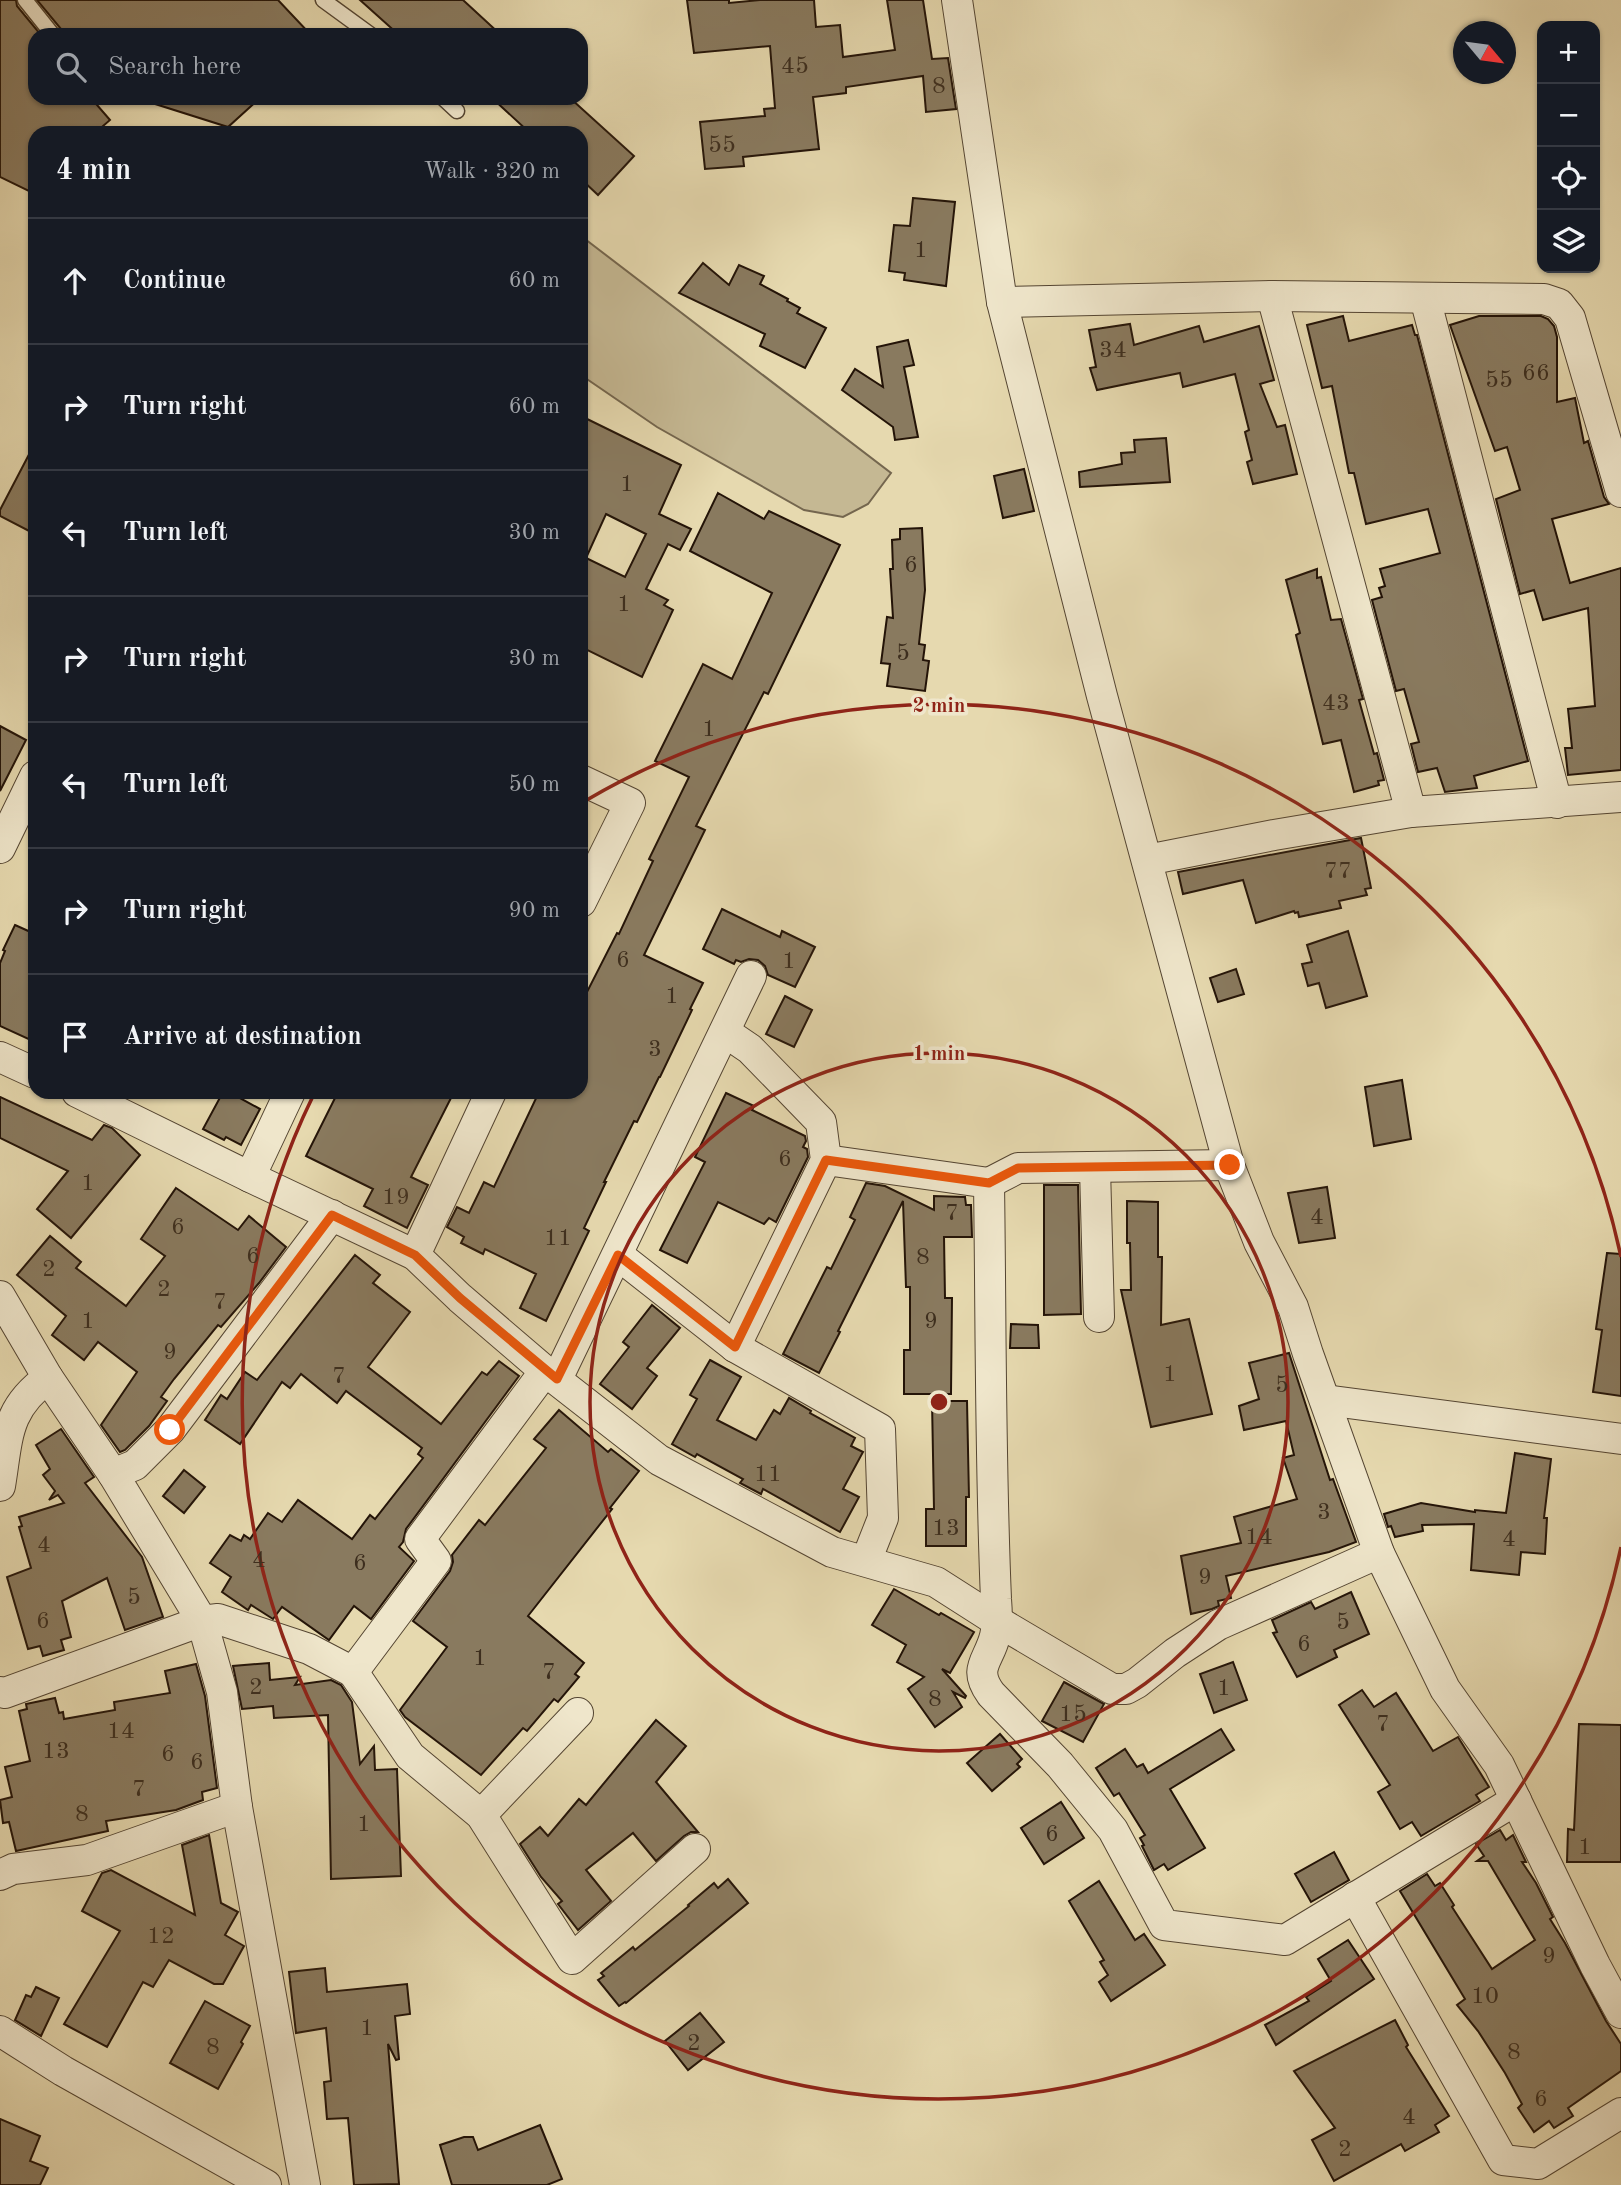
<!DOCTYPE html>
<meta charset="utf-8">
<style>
body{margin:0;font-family:"Old Standard TT",serif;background:#242831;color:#f1f3f6}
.controls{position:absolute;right:21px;top:21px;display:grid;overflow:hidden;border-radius:14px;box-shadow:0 2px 5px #0004}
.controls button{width:63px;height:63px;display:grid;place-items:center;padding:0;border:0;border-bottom:2px solid #363941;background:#171b24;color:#f1f3f6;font:35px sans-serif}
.compass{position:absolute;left:1453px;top:21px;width:63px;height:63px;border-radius:50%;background:#171b24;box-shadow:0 2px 5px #0004;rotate:119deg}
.stop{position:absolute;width:21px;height:21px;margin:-16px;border:5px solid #ea580c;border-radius:50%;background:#fff}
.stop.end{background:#ea580c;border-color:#fff;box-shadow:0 2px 7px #0008}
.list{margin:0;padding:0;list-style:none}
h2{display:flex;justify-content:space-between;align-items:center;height:91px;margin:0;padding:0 28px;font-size:30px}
h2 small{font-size:23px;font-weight:400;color:#9ea1a6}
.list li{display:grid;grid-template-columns:46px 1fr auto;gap:21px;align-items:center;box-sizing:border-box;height:126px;padding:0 28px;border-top:2px solid #363941}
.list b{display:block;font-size:26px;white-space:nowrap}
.list em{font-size:23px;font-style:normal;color:#9ea1a6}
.icon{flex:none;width:38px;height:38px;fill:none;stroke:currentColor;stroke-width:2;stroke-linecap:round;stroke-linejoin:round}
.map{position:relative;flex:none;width:1621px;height:2185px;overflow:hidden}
.search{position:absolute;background:#171b24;box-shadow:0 2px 5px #0004;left:28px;top:28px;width:560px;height:77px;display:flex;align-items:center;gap:18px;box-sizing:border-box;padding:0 24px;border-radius:21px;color:#9ea1a6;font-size:26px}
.panel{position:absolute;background:#171b24;box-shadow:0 2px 5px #0004;left:28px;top:126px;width:560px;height:973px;border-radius:21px}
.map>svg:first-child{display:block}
.green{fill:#c5b893;stroke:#74664e;stroke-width:2}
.building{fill:#897a5f;stroke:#241408;stroke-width:2;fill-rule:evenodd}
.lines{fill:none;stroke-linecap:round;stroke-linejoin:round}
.service-casing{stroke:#544532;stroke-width:17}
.minor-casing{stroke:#544532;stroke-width:32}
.service{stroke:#efe6cb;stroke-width:14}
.minor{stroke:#efe6cb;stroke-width:30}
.route{stroke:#ea580c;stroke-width:9}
.ring{fill:none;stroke:#8f2418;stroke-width:3.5}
.labels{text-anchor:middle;stroke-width:7;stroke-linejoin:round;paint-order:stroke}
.number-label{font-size:24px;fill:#3d2e1e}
.centre{fill:#8f2418;stroke:#efe6cb;stroke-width:3.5}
.ring-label{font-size:21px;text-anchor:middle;font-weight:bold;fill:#8f2418;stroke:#efe6cb;stroke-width:7;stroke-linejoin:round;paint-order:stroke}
</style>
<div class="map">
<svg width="1621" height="2185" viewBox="0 0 1621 2185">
<rect width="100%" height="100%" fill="#e6d9af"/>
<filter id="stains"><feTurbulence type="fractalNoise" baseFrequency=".00286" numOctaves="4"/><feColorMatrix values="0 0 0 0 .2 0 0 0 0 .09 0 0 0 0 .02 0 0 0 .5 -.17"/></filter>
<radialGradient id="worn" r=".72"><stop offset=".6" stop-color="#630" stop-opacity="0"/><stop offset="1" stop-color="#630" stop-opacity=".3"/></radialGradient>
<path class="green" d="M581,236L891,473L868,504L843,517L804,510L657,427L581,375Z"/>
<g class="building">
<path d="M0,0H16L17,6L41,35H35V98H91L110,120L95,133H35V194L0,177Z"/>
<path d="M37,0H278L311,35H62L61,29Z"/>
<path d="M360,0H463L501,35H399Z"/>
<path d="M687,0H729V3L760,0H814L816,27L840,25L843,57L895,50L887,0H923L932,59L948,58L956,109L926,112L923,76L846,87V93L813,97L819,149L743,157L744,166L705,169L700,122L765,116L764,109L775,108L770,46L694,53Z"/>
<path d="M153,98H260L228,127L152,103Z"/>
<path d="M492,98H570L634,156L598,195L581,179V133H530Z"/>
<path d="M913,198L955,202L946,286L904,280L905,273L889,271L894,225L910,226Z"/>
<path d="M703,263L729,285L739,265L764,276L760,284L788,299L787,301L800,308L797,313L826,328L805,368L760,346L765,334L679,293Z"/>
<path d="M1343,316L1349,341L1412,325L1415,335H1417L1528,761L1474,776L1477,788L1445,792L1437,768L1418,772L1411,744L1419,742L1404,689L1396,691L1372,600L1382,597L1379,588L1385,586L1380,569L1440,553L1428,509L1366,524L1354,473H1349L1332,386L1322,388L1307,325Z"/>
<path d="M1479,316H1541L1548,319L1554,326L1557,337V402L1575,398L1584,443L1588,441L1604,497L1609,504L1552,519L1570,583L1621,568V770L1568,775L1565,748H1572L1568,709L1595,706L1588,608L1543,620L1534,590L1520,594L1496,499L1520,490L1507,447L1495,451L1450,325Z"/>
<path d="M1130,324L1134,345L1199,326L1204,342L1259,326L1274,380L1260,384L1277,427L1285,425L1297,474L1253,484L1247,462L1252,460L1245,432L1249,430L1235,374L1183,387L1180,373L1097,390L1090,368L1096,367L1089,330Z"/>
<path d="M908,340L914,365L904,367L918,437L895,440L893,427L842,390L855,369L883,387L877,347Z"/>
<path d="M581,416L681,465L659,514L691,529L680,550L668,544L646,589L668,600L664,605L673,610L642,677L581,647ZM606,514L646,534L625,577L586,558Z"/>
<path d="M1166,438L1170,482L1080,487L1079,472L1122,464L1121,453L1135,452L1134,440Z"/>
<path d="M35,443V534L0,516V510Z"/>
<path d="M1024,469L1034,511L1003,518L994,476Z"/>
<path d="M718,493L764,519L769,511L840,545L768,694L764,692L696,826L705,830L644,955L703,983L690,1009L692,1010L660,1077H659L637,1122L634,1121L604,1182H606L584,1228L589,1231L546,1321L520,1308L536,1274L485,1249L483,1254L461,1243L464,1237L447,1227L457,1207L469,1213L484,1182L494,1187L539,1092H581V989L587,992L617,933L619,934L653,861L649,859L689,777L655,761L703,664L732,679L772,593L690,551Z"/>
<path d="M922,528L925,590L919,644L925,645L923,660L929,661L925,691L887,686L890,664L881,663L887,617L893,618L890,569H893L892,540L900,539V529Z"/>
<path d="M1317,569V578L1321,577L1331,620L1341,619L1363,699L1359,700L1374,754L1377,753L1384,780L1378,781L1379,785L1354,792L1341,740L1323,744L1296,635L1300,633L1286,580Z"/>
<path d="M0,726L26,740L0,791Z"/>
<path d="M1361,838L1371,888L1365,889L1367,895L1339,901L1341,908L1299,917L1298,912L1295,913L1294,911L1256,923L1243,880L1183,894L1178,872Z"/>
<path d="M722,909L780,937L782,931L815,947L795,987L768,975L765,966L758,960L749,959L741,962L736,960L734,964L703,949Z"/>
<path d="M15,925L35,934V1042L0,1026V963L5,951L3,950Z"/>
<path d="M1348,931L1367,996L1326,1008L1319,983L1308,986L1302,964L1312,962L1307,945Z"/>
<path d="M1236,969L1244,994L1218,1002L1210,978Z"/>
<path d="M785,996L812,1010L794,1047L766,1034Z"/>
<path d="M1402,1080L1411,1139L1374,1146L1365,1087Z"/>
<path d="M223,1092H229L260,1109L241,1145L226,1137L224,1140L203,1129Z"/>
<path d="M338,1092H454L411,1177L428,1185L407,1228L364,1206L373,1189L306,1156Z"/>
<path d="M726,1093L754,1106L752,1110L805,1136L806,1141L803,1147L807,1149L808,1157L776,1222L769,1218L764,1224L718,1202L687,1263L660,1250L705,1162L695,1157Z"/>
<path d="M0,1097L92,1140L104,1125L112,1128L140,1155L71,1238L37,1209L68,1171L0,1138Z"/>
<path d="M866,1183L885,1186L934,1210V1196L965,1197L966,1205H971L972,1237H944L945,1298H952L951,1394H904V1350H910V1287H906L903,1201L838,1331L840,1332L819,1373L783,1354L827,1267L831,1269L855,1220L850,1217Z"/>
<path d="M1044,1185H1078L1081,1314L1044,1315Z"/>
<path d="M1327,1187L1335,1238L1299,1243L1288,1193Z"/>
<path d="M176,1188L238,1230L249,1216L286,1247L259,1283L221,1327L218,1325L174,1379L161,1397L167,1401L149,1426L125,1450L120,1452L101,1425L137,1372L98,1342L84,1360L52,1335L66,1316L17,1275L50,1236L81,1262L76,1268L126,1306L165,1256L141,1239Z"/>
<path d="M1127,1201L1158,1202V1257H1162L1161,1325L1189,1319L1212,1414L1151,1427L1121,1290H1131L1130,1243H1127Z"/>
<path d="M1607,1253L1621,1254V1396L1593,1392L1602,1330L1596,1329Z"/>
<path d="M355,1255L380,1275L373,1283L410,1312L368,1367L441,1424L482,1372L487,1375L499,1361L519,1376L406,1529L403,1542L399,1547L414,1561L371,1619L354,1606L329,1640L282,1607L273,1619L251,1605L248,1610L222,1592L231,1577L210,1563L230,1535L241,1541L244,1535L250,1539L268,1513L282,1522L298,1500L352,1539L370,1515L375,1519L423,1458L418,1454L422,1448L346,1391L337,1403L301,1374L290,1388L282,1382L240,1444L205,1420L221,1395L227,1399L245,1372L257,1380Z"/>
<path d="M652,1305L680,1328L647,1368L657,1376L632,1409L600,1384L629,1347L623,1342Z"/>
<path d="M1011,1324L1038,1325L1039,1348H1010Z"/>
<path d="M1289,1353L1330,1480L1333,1479L1356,1542L1329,1552L1226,1576L1231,1598L1218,1601L1219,1606L1212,1609L1191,1614L1181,1556L1241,1543L1234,1517L1297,1499L1283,1458L1294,1455L1286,1421L1244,1430L1239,1406L1259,1399L1249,1363Z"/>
<path d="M710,1360L741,1377L717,1420L756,1440L774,1410L780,1414L789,1398L811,1411L810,1413L855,1438L851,1446L863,1452L843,1489L859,1497L840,1532L763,1489L761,1494L740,1483L743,1479L697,1454L695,1457L672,1444L697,1399L690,1395Z"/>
<path d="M932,1401H967L969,1497H966V1546H926V1509H934Z"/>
<path d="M559,1410L608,1452L611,1449L639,1471L610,1508L612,1509L528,1616L584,1663L575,1674L579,1677L558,1702L554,1699L527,1731L523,1728L481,1775L405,1717L400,1710L447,1647L413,1621L450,1571L453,1562L452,1555L479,1520L485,1525L546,1448L534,1439Z"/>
<path d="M61,1429L94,1477L85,1483L142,1557L163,1617L125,1630L107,1578L62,1601L71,1637L61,1640L64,1650L43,1656L40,1646L28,1649L7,1577L31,1568L19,1527L22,1526L19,1517L64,1503L58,1495L49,1500L55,1491L43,1475L50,1469L36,1445Z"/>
<path d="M1515,1453L1551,1459L1544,1518H1547L1545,1554L1521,1552L1519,1575L1471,1570L1474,1524L1422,1525L1423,1531L1395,1537L1391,1526L1388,1527L1384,1514L1421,1503L1475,1512V1510L1506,1513Z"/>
<path d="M184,1470L205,1487L184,1513L163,1496Z"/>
<path d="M894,1589L939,1615L941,1613L974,1632L950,1673L942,1669L966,1696L965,1698L953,1692L962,1707L935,1727L908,1689L924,1677L897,1662L906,1645L872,1625Z"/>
<path d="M1351,1592L1369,1634L1334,1650L1337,1657L1297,1677L1273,1633L1277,1632L1272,1620L1311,1602L1315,1609Z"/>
<path d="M1233,1662L1247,1700L1214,1713L1200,1674Z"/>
<path d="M269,1663L270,1680L300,1677L295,1685L331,1680L341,1685L352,1702L360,1764L374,1746L375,1770L397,1769L401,1876L331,1879L328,1715L274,1718L273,1706L242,1709L233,1666Z"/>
<path d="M196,1664L205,1696L217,1788L202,1792L203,1800L176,1810L106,1821L108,1831L16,1851L9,1822L3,1823L0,1800L12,1797L5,1767L30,1761L19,1711L27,1709L26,1704L55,1698L59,1713L63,1712L64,1719L115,1710L114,1702L170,1693L165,1671Z"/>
<path d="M1064,1682L1104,1704L1083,1742L1042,1721Z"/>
<path d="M1362,1690L1374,1707L1396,1693L1433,1751L1458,1737L1489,1787L1476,1795L1480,1801L1421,1836L1412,1822L1400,1829L1378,1792L1390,1785L1339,1705Z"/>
<path d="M656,1720L686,1746L656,1782L698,1832H691L684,1836L656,1861L633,1833L586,1870L611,1901L578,1930L558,1904L562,1901L541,1877L520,1844L540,1827L548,1836L579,1799L586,1805Z"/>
<path d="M1579,1724L1621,1725V1862H1567L1568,1829L1574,1830Z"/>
<path d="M1221,1729L1234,1750L1170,1789L1205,1848L1168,1870L1164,1864L1154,1870L1142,1846L1144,1845L1140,1838L1145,1835L1119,1793L1114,1796L1096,1768L1125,1749L1137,1767L1143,1764L1148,1773Z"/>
<path d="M1000,1734L1022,1759L1017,1764L1020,1767L992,1791L967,1763Z"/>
<path d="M1061,1802L1084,1838L1044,1864L1021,1828Z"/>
<path d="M1500,1830L1506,1840L1513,1835L1526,1862H1522L1536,1883L1553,1917L1550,1919L1565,1943L1606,2021L1621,2044V2071L1568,2108L1573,2116L1554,2128L1549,2121L1534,2132L1518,2108L1522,2104L1505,2073L1478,2031L1457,2005L1465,1999L1400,1891L1427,1874L1435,1886L1440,1883L1454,1905L1452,1907L1492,1969L1535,1940L1488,1861H1477L1484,1856L1476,1844Z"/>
<path d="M209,1835L221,1903L238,1912L225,1935L244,1946L223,1984H214L169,1960L153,1987L143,1982L107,2047L64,2024L120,1931L82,1911L102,1873L111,1870L195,1915L182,1845Z"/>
<path d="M1334,1852L1349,1880L1311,1902L1295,1874Z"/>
<path d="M728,1879L748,1903L626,2003L625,2002L619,2006L598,1980L604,1976L601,1973L633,1947L635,1950L689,1906L688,1905L714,1883L718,1888Z"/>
<path d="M1099,1881L1135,1940L1144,1934L1165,1965L1111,2001L1099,1982L1108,1975L1100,1962L1104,1960L1069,1901Z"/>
<path d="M1348,1940L1374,1979L1276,2045L1265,2025L1309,2001L1306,1997L1331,1981L1318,1959Z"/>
<path d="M325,1968L327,1992L407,1984L410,2014L395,2016L399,2059L396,2060L388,2044L399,2184L354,2185L348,2118L327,2119L324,2082L331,2081L326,2028L296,2033L289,1972Z"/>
<path d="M36,1987L59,1998L41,2036L15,2020L26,1995L31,1997Z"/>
<path d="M205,2001L250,2026L241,2042L243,2044L218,2089L170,2063Z"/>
<path d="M700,2013L724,2042L688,2070L665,2041Z"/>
<path d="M1395,2020L1408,2045L1406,2047L1449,2116L1435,2125L1439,2132L1405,2151L1401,2144L1334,2181L1312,2140L1335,2128L1294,2071Z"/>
<path d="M0,2119L40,2136L30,2161L48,2168L40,2185H0Z"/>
<path d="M540,2125L562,2179L547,2185H452L440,2145L464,2137H473L478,2150Z"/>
</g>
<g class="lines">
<g class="service-casing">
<g id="service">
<path d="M25,0L53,35"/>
<path d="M323,0L371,35"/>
<path d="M443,98L457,111"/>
</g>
</g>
<g class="minor-casing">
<g id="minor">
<path d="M957,0L1002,302L1102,696L1229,1165L1259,1242L1293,1307L1308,1354L1379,1553L1445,1689L1499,1765L1595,1965L1621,2013"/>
<path d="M1272,296L1411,812L1621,797"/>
<path d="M1425,298L1557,803"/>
<path d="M1002,302L1272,296L1544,299L1559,304L1570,318L1621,492"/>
<path d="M581,780L630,803L581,902"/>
<path d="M0,848L35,776"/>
<path d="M1147,860L1274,835L1411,812"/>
<path d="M725,1032L750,1049L821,1122L826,1160L735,1347"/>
<path d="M0,1057L35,1073"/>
<path d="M77,1092L250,1177L415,1255L460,1298L545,1371L659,1460L832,1552L936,1582L997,1621L1112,1689H1126L1137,1683L1175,1653L1218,1625L1379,1553"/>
<path d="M826,1160L989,1183C991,1321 990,1460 996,1599C997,1611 998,1624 995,1636C989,1661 972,1668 991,1694L1060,1765L1113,1830L1164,1925L1285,1940L1516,1800"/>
<path d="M1095,1168L1099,1317"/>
<path d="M250,1177L290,1092"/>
<path d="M989,1183L1018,1168L1229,1165"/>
<path d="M415,1255L491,1092"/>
<path d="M618,1255L735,1347L880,1429L883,1518L866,1561"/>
<path d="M0,1296L48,1378L113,1474L202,1621L222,1692L237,1807L305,2185"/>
<path d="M557,1379L751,976"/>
<path d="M1325,1400L1621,1439"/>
<path d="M113,1474L135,1465L170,1430L332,1215"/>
<path d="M0,1486C8,1438 5,1409 48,1378"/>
<path d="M353,1672L410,1756L481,1815L572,1959L695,1849"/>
<path d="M0,1692L5,1693L202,1621L218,1619L309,1649L353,1672L436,1561L420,1539L545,1371"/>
<path d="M481,1815L578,1713"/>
<path d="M0,1875L13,1869L87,1860L237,1807"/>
<path d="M1355,1897L1503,2160L1538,2164L1621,2113"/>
<path d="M0,2031L63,2071L266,2185"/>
</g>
</g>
<use href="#service" class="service"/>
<use href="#minor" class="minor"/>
</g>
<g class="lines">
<path class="route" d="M170,1430L332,1215L415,1255L460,1298L557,1379L618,1255L735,1347L826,1160L989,1183L1018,1168L1230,1165"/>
</g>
<g class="ring">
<circle cx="939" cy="1402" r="349"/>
<path d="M1621 1547A697 697 0 1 1 313 1096M585 801A697 697 0 0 1 1621 1257"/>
</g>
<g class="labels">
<g class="number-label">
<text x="795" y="73">45</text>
<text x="939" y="93">8</text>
<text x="722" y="152">55</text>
<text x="921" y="257">1</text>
<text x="1113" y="357">34</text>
<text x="1536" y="380">66</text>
<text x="1499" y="387">55</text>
<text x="627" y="491">1</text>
<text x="911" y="572">6</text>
<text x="624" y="611">1</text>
<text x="903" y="660">5</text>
<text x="1336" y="710">43</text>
<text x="709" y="736">1</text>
<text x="1338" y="878">77</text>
<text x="623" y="967">6</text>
<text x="789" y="968">1</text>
<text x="672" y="1003">1</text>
<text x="655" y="1056">3</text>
<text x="785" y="1166">6</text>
<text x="88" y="1190">1</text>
<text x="396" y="1204">19</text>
<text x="952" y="1220">7</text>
<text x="1317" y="1224">4</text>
<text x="178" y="1234">6</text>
<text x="558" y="1245">11</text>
<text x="253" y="1263">6</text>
<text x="923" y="1264">8</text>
<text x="49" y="1276">2</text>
<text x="164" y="1296">2</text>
<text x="220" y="1309">7</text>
<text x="88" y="1328">1</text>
<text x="931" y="1328">9</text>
<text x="170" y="1359">9</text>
<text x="1170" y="1381">1</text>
<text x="339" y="1383">7</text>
<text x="1282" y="1392">5</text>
<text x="768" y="1481">11</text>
<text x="1324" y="1519">3</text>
<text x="946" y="1535">13</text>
<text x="1259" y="1544">14</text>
<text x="1509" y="1546">4</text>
<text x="44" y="1552">4</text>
<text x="259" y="1567">4</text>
<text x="360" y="1570">6</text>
<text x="1205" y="1584">9</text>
<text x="134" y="1604">5</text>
<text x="43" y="1628">6</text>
<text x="1343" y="1629">5</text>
<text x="1304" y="1651">6</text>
<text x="480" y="1665">1</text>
<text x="549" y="1679">7</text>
<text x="256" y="1694">2</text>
<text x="1224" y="1695">1</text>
<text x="935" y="1706">8</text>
<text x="1073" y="1721">15</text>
<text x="1383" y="1731">7</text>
<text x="121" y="1738">14</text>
<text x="56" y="1758">13</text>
<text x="168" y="1761">6</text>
<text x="197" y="1769">6</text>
<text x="139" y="1796">7</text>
<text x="82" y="1821">8</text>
<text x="364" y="1831">1</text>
<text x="1052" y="1841">6</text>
<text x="1585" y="1854">1</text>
<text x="161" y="1943">12</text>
<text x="1549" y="1963">9</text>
<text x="1485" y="2003">10</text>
<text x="367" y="2035">1</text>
<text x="694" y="2050">2</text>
<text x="213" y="2054">8</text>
<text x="1514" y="2059">8</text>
<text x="1541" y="2106">6</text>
<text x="1409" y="2124">4</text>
<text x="1345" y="2156">2</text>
</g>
</g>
<circle cx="939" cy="1402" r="10" class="centre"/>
<g class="ring-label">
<text x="939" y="712">2 min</text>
<text x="939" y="1060">1 min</text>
</g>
<rect width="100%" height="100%" filter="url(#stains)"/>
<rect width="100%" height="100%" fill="url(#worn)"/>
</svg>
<div class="controls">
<button>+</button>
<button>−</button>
<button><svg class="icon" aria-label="locate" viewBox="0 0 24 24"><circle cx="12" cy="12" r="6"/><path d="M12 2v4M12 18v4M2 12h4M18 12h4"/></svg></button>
<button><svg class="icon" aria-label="layers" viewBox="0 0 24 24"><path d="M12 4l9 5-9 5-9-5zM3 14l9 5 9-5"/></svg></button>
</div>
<svg class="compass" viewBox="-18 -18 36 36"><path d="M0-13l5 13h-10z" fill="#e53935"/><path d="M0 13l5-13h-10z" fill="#9ea1a6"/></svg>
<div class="stop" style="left:170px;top:1430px"></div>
<div class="stop end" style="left:1230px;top:1165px"></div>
<div class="search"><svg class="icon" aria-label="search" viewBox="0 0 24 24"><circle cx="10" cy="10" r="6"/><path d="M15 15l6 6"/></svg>Search here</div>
<section class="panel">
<h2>4 min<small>Walk · 320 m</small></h2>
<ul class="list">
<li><svg class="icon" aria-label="ahead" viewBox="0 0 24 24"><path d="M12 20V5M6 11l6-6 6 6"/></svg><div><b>Continue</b></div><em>60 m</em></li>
<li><svg class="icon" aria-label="right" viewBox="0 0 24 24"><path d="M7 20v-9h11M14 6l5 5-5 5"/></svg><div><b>Turn right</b></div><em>60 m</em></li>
<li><svg class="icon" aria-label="left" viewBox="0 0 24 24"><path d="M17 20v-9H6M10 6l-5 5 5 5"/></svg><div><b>Turn left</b></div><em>30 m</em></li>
<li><svg class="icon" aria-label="right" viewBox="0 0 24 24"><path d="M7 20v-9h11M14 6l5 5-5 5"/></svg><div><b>Turn right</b></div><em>30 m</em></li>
<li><svg class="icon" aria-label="left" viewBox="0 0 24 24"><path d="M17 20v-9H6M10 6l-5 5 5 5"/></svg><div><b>Turn left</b></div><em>50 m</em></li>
<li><svg class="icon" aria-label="right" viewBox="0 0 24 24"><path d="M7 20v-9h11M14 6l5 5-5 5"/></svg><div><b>Turn right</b></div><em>90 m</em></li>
<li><svg class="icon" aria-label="arrive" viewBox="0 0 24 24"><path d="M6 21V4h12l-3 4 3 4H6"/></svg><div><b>Arrive at destination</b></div></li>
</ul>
</section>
</div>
